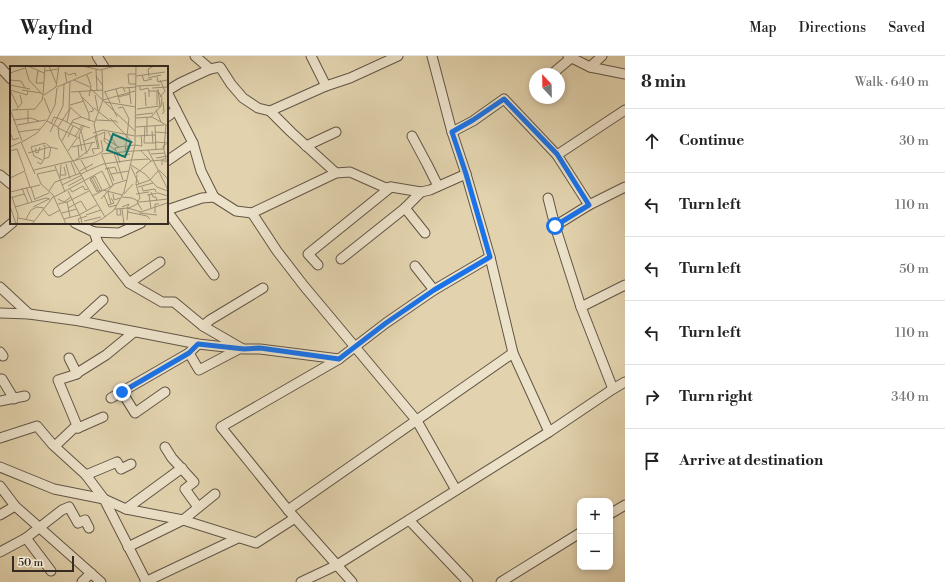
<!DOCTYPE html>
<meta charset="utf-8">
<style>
body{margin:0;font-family:"Libre Bodoni",serif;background:#f6f6f6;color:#222}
.controls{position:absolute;right:12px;bottom:12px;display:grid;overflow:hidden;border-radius:8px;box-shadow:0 2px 6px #0003}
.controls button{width:36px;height:36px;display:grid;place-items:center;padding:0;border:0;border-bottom:1px solid #e0e0e0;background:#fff;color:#222;font:20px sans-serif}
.compass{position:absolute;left:529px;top:12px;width:36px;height:36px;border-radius:50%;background:#fff;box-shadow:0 2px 6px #0003;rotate:338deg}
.scale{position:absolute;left:12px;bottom:10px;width:62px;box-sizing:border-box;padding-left:4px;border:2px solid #362b23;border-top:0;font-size:11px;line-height:14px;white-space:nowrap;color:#362b23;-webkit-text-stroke:3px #ece2ca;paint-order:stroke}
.stop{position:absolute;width:12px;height:12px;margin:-9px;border:3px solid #1a73e8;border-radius:50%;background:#fff}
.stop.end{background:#1a73e8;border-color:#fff;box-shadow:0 1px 4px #0008}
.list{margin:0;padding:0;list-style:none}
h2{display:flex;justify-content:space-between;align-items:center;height:52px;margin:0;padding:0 16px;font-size:17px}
h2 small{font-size:13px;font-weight:400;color:#767676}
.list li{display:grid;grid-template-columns:26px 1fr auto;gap:12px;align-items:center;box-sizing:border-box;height:64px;padding:0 16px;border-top:1px solid #e0e0e0}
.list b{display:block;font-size:15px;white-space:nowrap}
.list em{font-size:13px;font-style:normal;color:#767676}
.icon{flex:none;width:22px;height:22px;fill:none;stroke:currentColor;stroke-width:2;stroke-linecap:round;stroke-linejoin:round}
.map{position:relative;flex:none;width:625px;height:526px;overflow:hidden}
header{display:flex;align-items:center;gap:24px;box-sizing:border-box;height:56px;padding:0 20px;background:#fff;border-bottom:1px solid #e0e0e0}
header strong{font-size:19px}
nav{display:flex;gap:22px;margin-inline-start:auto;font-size:14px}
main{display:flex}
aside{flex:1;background:#fff}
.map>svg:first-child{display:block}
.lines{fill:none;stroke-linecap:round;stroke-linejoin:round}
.minor-casing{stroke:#615546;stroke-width:11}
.minor{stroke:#ece2ca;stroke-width:9}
.route{stroke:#1a73e8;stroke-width:5}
.inset-road{fill:none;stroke:#9d9076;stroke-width:1}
.view{fill:#0f766e;fill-opacity:0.15;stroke:#0f766e;stroke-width:2}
.inset-edge{fill:none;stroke:#362b23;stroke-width:2}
</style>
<header>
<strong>Wayfind</strong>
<nav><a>Map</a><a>Directions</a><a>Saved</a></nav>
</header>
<main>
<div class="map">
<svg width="625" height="526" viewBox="0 0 625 526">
<rect width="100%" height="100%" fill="#e2d3ae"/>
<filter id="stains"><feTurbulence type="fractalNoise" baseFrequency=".005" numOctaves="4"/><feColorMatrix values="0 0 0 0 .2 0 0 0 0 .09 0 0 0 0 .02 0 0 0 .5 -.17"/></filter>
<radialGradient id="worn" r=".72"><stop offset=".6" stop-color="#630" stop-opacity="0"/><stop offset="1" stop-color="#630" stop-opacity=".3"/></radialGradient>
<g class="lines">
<g class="minor-casing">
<g id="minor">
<path d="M97,0L104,11"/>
<path d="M195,0L210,13L220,11L231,28L243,42L258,52L270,55L291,76L336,117"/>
<path d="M311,0L326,30"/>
<path d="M432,0L452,76L466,118L490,201L513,297L549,376"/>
<path d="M568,0L590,11L625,18"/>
<path d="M0,11L11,23"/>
<path d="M590,11L602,0"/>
<path d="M552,18L571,2"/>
<path d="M167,35L180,27L210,13"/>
<path d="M167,36L193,87L201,115L214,141"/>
<path d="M270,55L326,30L350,22L398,0"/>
<path d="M167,61L176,54"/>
<path d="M452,76L473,65L504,43L557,99L589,149"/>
<path d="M412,80L427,108L438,130"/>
<path d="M306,90L336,76"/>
<path d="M557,99L625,54"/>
<path d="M167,105L193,87"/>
<path d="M0,119L11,128"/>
<path d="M548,142L555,170"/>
<path d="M405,152L425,177"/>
<path d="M167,154L202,142L214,141L236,155L252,157L336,117L350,116L386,132L391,131L421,136"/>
<path d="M167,155L214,219"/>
<path d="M252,157L277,195L304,230L417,365L456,434"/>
<path d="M75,167L94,176L98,187L129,227L162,246H174L203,270L241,292"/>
<path d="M94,176L119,177L141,167"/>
<path d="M0,177L12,167"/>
<path d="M341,203L405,152L421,136L430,134L466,118"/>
<path d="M318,209L308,198L391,131"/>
<path d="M415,210L434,234"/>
<path d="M58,216L98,187"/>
<path d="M129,227L160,206"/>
<path d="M0,231L29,258"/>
<path d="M581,251L625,229"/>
<path d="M0,257L29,258L80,265L198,288L244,293H260L339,303"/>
<path d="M80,265L103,244"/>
<path d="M203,270L210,264L263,232"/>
<path d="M0,296L3,300"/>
<path d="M189,297L199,314L239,293"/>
<path d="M69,302L77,318"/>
<path d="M0,323H2L14,343"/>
<path d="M613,333L581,251L555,170L589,149L625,131"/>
<path d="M122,336L135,357L165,336"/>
<path d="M111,342L189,297L198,288"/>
<path d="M0,345L25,340"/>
<path d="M78,372L103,361"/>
<path d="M0,382L37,370L53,389L86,419L104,443L146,525"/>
<path d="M55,390L74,372H78L58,324L74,319L106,299L134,276"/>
<path d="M165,391L172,402L194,426L185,433L198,451"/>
<path d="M0,411L54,433L104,443L126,453L183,464L256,487L295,462"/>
<path d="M86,419L117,406L121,413L131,408"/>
<path d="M0,430L15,450L101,526"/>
<path d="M126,453L182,412"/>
<path d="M288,454L513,297"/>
<path d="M610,458L625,449"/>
<path d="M0,459L15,450"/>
<path d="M409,464L468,526"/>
<path d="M26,482L51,515"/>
<path d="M128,491L183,464L215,438"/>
<path d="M0,496L26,482L62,454L69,451L78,467L85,464L89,472"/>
<path d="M82,526L91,517"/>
<path d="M145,526L238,482"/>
<path d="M301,526L337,509L549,376L613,333L625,326"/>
<path d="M352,526L288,454L221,371L339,303L386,267L434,234L490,201"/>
<path d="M501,526L580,477"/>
</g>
</g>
<use href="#minor" class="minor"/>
</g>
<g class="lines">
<path class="route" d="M122,336L189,297L198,288L244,293L260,292L339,303L386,267L434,234L490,201L466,118L452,76L473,64L504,43L557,98L589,149L555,170"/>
</g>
<g transform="translate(10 10)">
<rect width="158" height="158" fill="#e2d3ae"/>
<path class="inset-road" d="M15,0L19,14L33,29M18,0L34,7M39,0L46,17M72,0L90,4L106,0M86,3L87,24M28,5L26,17H34M35,5L48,3M0,7L15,2M126,8H118L119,18H126M77,9L81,20L79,30M132,9L134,15L142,13M86,10L93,20M126,10L155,6M139,10L138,3L144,0M147,11L148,16L157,14M138,12L151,9M0,14L11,15L15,22M64,14L80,21M150,14L155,25L150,31M57,17L55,6L59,9L65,7L66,10M0,19L20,23M126,20L150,19M130,20V24L138,22L139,25M46,21L49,0M47,21L82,6M119,21L121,38M114,22L126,21M142,22L158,21M81,23L125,65M106,23L110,37M0,24L17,29L18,25M12,24L31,27M69,25L79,48V55M147,25V39M1,26L8,41M61,26L93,24M94,26L113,21L115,26M95,26L107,51M135,26L136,40M33,29L35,0M34,29L46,21M85,29L88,45M72,31L83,42V45L79,46M108,31L120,28M139,31V25H148L152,32L151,40L141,51M34,32L40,47M93,34L125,25M95,36L126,41M60,39L74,35M60,41L71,51L85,56M84,42L99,54M108,42L113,41L119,53M0,43L12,75M127,43L150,40L148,23M2,44L25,43L32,34L33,29M6,44L12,37L10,29M18,44V57M146,44L151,56M152,48L154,46L153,36M126,49L143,47M100,52L123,77M126,52L142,51L158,60L157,63M3,54L21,52L29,55M53,54L71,64M86,54L106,55L108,57M37,55L48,61L49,71L74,114M57,56L60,42M62,56L80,62M41,58L44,51L53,54M7,59L36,54M135,60L134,77H146M145,60L146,84M48,61L59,44L60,15M126,61L154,59M48,62L69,72M71,65L77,88M142,65L143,77M0,66L3,74L9,72M8,66L30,63M40,66L53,40L54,18M95,66L94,75L106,85M98,66L106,79M145,66L158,67M83,67L93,64L125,70M85,69L88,83M137,69V51M126,70L145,69M58,71L63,60M65,71L72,59M94,72L109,81M52,75L63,54L71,51M74,75L95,66M11,76L25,108M12,76L27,67L37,55L45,39L47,22M145,76L158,77M68,79L69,91M125,79L132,80L131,69M0,81L11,76M62,81L85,76M89,81L84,58L93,34L92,4M26,82L25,86L28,87L30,81M154,83L156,59M130,84L141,95L152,94L156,92L153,80L156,78M138,84L158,124M0,85L7,83L15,105L0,112M58,85L67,72M72,85L69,69L74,59M117,85V80L125,79M124,85L153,83M115,86L119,53M18,87L40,81L48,83M104,87L113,114M109,87L111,90L120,88M84,88L82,83L90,82M91,88L123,85M141,88L155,87M92,89L103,119L100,121M146,92L158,90M34,93L39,91L41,81M32,94L24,90L21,81L35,77L40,81M122,94L139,93M64,95L78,85L82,77M27,96L31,98L34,93L35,80L33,79M61,96L66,109M110,97L105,82L115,80M56,98L60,113M121,99L135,108L147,121L158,125M152,99V94L156,96V93M45,100L55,126M98,101L104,115M121,101L129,118M95,103L105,101L107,106M24,104L87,89L93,85L91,74M149,104L158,113M70,105L83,98M77,105L93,98L121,94M128,105L126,108L141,95M15,106L20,121M27,108L46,104M27,108L31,118L43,129L56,158M71,108L77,105L71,94M101,108L119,105M50,109H56L54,101M127,109L126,118L130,132L127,136L132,144M85,110L92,124L87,126L80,113ZM83,111L90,125M50,112L51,99M81,112L88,125M74,115L95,151M52,119L72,109M126,119L140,114L148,105M58,120L73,112M16,121L22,136M21,121L25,134M128,121L143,117M132,121L133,125L145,123L146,126M12,122L18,137M60,123L62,126L73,120L75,124L78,123M93,124L112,129M39,125L45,116L71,107M58,125L71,152L68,153L70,158M0,126L30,119M98,126L101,138M141,126L143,131H146L147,135M103,128L104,134L110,132M114,128L123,118M126,128L139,126M139,128L141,143M94,129L99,141L107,139M137,129L148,127L158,130M2,131L8,149L7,158M44,131L92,105L100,121L82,130M112,131L122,132L130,136L158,133M0,132L14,128M25,133L39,127M48,133L54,136L61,131M91,133L104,118L117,114M57,136L79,125M48,138L57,136L60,151M98,139L104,137L101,132M0,140L6,158M5,141L36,132L40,133M23,141L39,133M112,141L119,138L117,142M58,142L71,135L77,145M33,143L39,150L50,144M105,143L119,142L129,137M107,143V149H111L110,143M112,143L114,158M118,146L137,150L140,153M52,147L67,143M129,147L147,149M145,147V138H149M76,149L91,144M8,152L24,155M16,153L21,144L27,141L34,142M54,153L69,149L87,139M117,154L118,142L131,146L157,137M74,155L91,151M22,158L43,131M72,158L71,152L77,150M81,158L92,153L104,144L114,126L125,79L126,0"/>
<path class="view" d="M103,68L121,76L115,91L97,84Z"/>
<rect width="158" height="158" class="inset-edge"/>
</g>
<rect width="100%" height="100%" filter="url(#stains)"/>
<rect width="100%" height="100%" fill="url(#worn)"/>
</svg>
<div class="controls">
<button>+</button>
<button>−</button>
</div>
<svg class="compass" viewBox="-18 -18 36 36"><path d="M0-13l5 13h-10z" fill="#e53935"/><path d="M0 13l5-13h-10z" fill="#767676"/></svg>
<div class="scale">50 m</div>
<div class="stop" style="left:555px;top:170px"></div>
<div class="stop end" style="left:122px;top:336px"></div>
</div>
<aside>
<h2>8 min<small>Walk · 640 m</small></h2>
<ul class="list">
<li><svg class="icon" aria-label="ahead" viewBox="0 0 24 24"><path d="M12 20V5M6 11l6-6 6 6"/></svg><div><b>Continue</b></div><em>30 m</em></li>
<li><svg class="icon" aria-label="left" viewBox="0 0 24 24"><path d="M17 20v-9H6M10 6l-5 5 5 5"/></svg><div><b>Turn left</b></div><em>110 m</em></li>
<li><svg class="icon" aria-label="left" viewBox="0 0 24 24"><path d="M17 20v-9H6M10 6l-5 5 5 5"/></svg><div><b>Turn left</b></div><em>50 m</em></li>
<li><svg class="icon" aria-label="left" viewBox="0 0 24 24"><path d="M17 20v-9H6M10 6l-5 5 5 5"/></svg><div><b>Turn left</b></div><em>110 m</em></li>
<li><svg class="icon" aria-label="right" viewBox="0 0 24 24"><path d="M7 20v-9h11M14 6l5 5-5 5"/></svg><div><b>Turn right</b></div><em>340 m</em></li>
<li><svg class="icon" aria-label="arrive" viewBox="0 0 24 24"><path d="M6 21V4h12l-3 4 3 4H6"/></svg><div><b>Arrive at destination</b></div></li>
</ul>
</aside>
</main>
